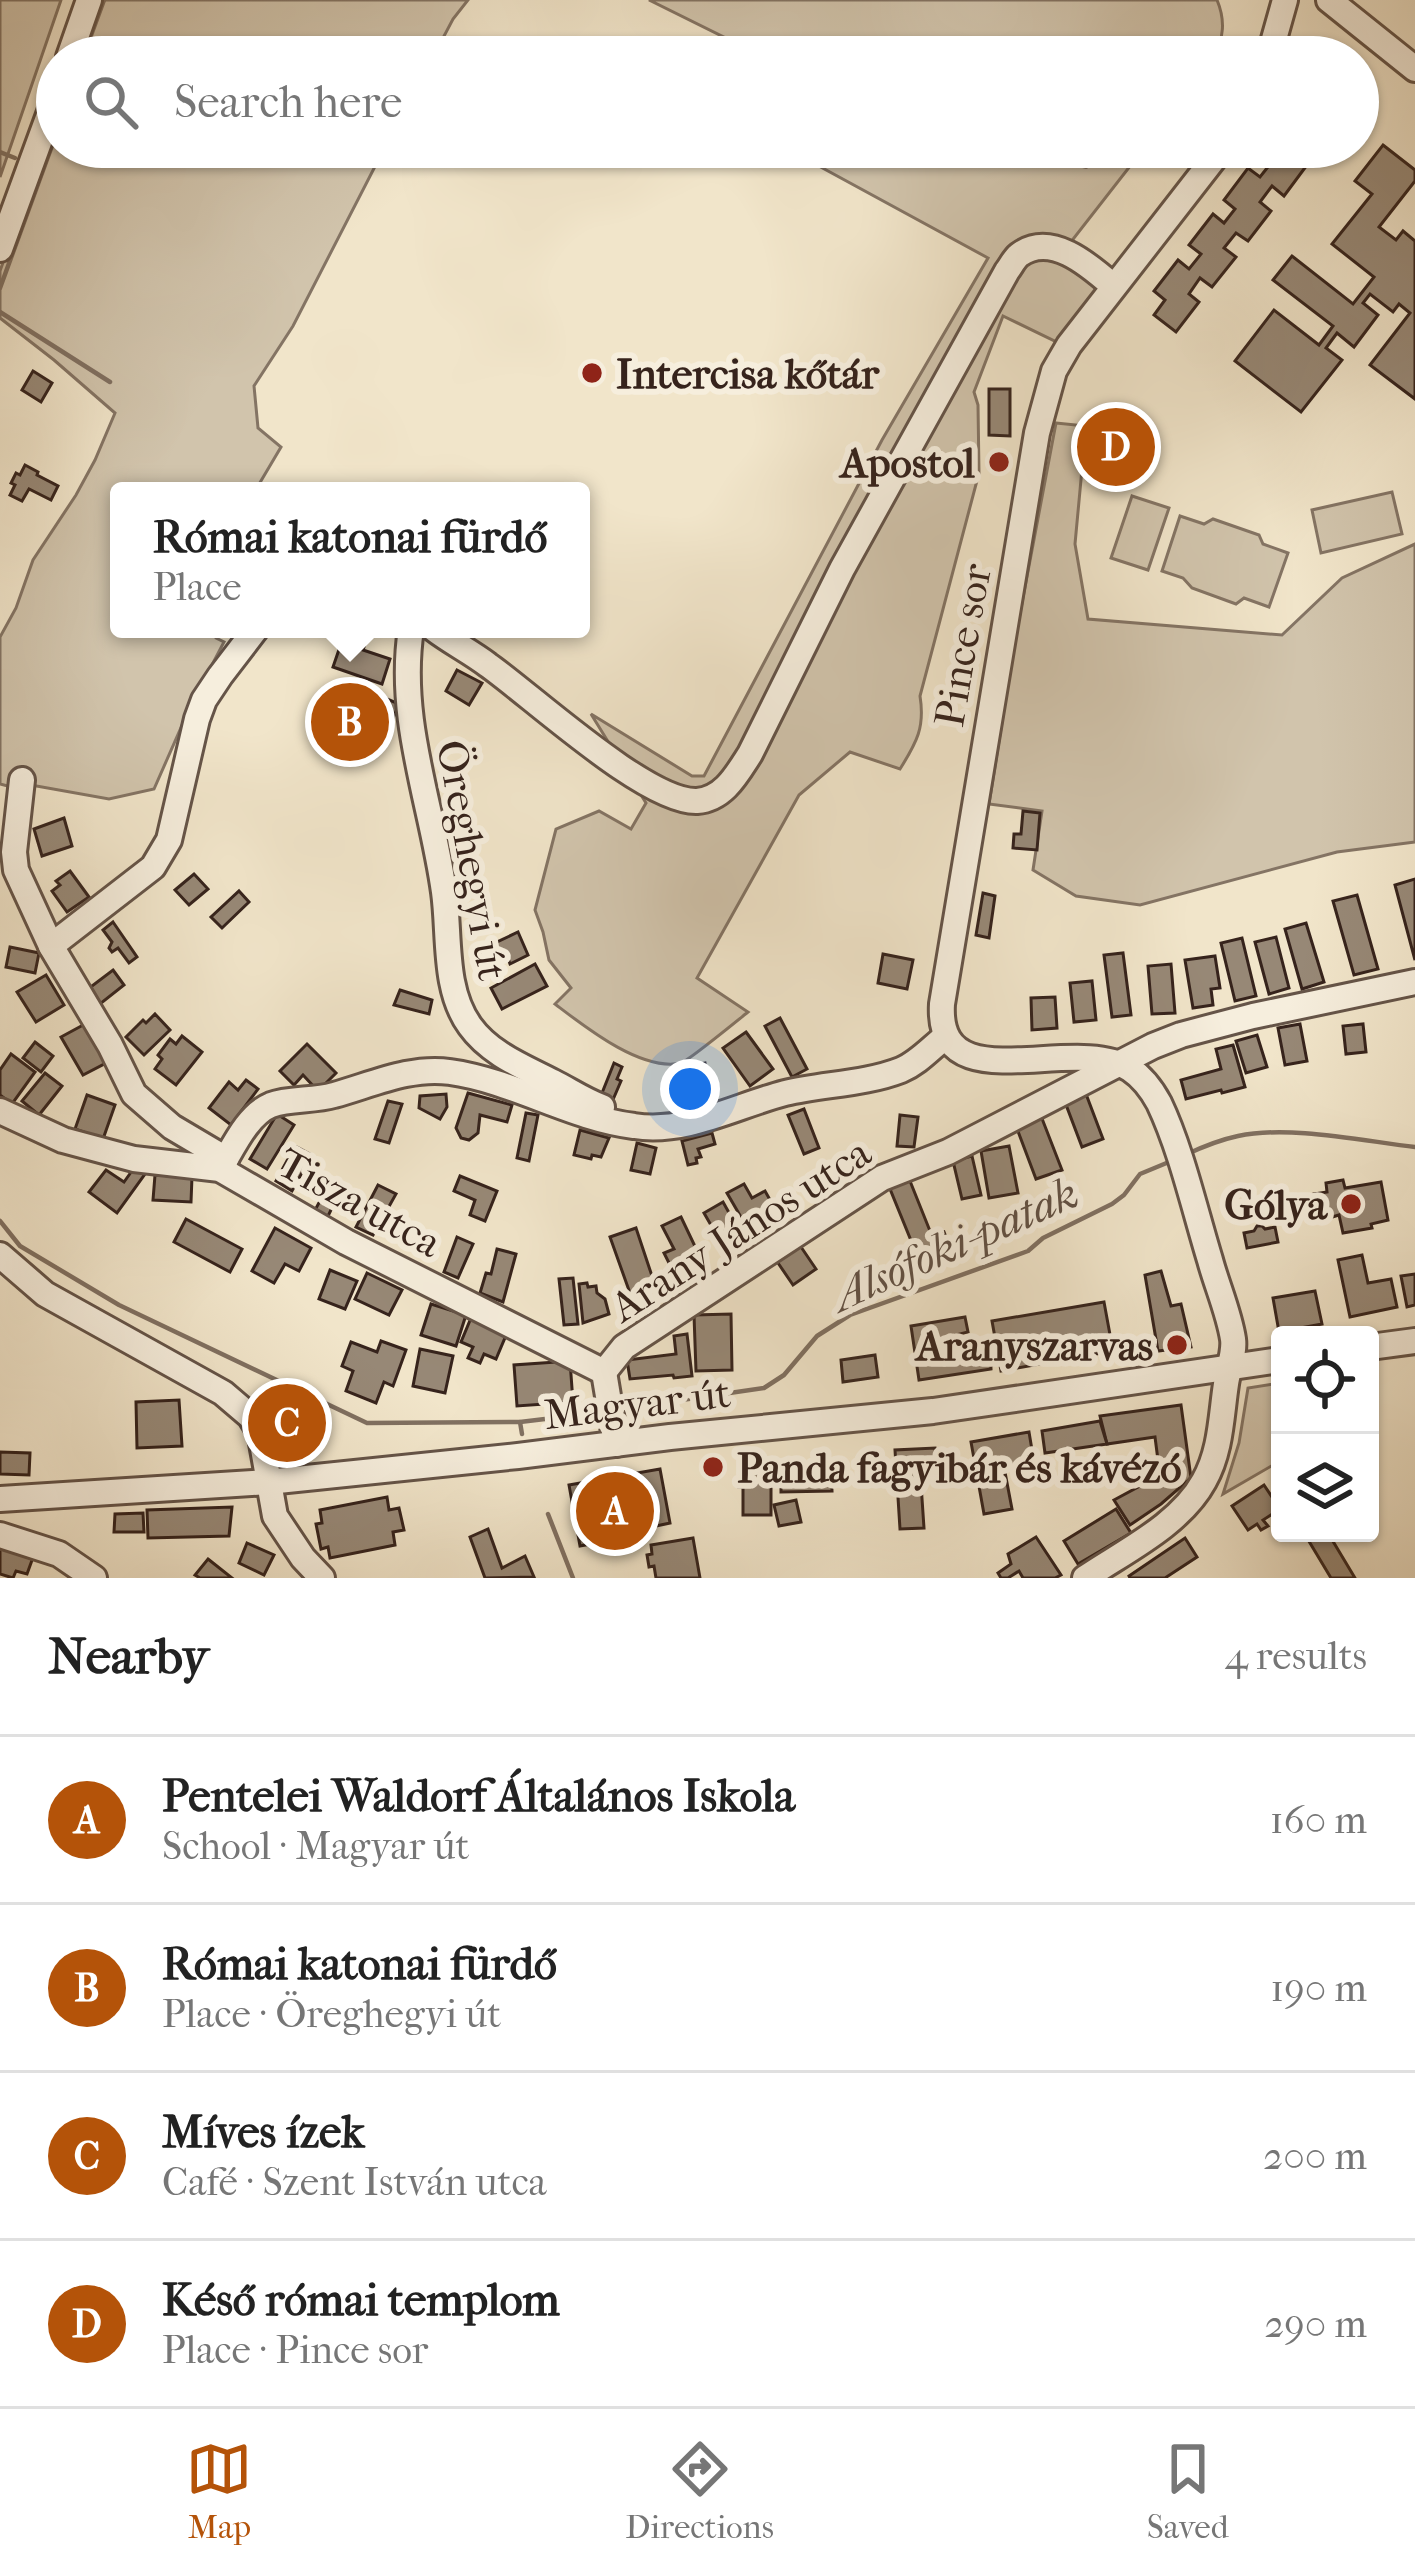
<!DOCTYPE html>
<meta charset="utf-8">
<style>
body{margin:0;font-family:"IM FELL French Canon",serif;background:#f2f2f2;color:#222}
.controls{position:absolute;right:36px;bottom:36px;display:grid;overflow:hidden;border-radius:12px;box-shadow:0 3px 9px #0004}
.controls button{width:108px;height:108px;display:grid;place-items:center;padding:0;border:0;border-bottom:3px solid #e0e0e0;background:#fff;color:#222;font:60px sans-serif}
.you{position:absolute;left:690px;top:1089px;width:42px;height:42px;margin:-30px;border:9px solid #fff;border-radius:50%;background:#1a73e8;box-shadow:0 0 0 18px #1a73e833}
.badge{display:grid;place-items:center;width:78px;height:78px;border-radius:50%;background:#b45309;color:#fff;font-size:39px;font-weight:700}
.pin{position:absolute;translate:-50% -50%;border:6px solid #fff;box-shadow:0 3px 12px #0006}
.popup{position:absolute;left:110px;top:482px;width:480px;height:156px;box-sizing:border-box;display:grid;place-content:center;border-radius:12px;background:#fff;filter:drop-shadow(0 3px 9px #0005);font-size:39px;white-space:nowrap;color:#767676}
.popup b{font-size:45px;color:#222}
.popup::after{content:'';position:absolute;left:50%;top:100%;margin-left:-24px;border:24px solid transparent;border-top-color:#fff}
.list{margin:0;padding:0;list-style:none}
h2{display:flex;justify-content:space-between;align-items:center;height:156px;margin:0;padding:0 48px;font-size:51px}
h2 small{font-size:39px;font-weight:400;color:#767676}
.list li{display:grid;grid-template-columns:78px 1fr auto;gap:36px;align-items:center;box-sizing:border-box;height:168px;padding:0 48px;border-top:3px solid #e0e0e0}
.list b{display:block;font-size:45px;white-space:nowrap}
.list p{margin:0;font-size:39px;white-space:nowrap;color:#767676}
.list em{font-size:39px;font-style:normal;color:#767676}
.icon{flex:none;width:66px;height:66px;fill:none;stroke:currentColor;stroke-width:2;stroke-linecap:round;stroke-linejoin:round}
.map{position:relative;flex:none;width:1415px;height:1578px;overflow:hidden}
.search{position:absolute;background:#fff;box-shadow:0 3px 9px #0004;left:36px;right:36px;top:36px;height:132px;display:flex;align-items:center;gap:30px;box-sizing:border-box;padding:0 42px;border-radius:66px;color:#767676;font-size:45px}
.sheet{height:828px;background:#fff}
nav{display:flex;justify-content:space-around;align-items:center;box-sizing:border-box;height:168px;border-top:3px solid #e0e0e0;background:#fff;font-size:33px;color:#767676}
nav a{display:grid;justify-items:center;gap:6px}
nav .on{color:#b45309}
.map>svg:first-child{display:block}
.green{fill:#d1c4ac;stroke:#847464;stroke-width:3}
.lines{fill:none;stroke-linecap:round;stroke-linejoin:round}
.stream{stroke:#807061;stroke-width:4.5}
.building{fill:#978876;stroke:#36231c;stroke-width:3}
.minor-casing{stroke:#655448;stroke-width:30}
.minor{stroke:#f6eedd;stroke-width:24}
.poi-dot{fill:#8f2418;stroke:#f6eedd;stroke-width:4.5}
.labels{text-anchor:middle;stroke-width:12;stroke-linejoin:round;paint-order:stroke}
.poi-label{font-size:42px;font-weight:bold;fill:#36231c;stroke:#f6eedd;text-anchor:end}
.street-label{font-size:42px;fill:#36231c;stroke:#f6eedd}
.water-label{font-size:45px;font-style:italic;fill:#615044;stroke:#f6eedd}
</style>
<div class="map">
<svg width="1415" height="1578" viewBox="0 0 1415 1578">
<rect width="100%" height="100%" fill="#f1e5ca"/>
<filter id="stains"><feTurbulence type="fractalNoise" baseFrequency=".00167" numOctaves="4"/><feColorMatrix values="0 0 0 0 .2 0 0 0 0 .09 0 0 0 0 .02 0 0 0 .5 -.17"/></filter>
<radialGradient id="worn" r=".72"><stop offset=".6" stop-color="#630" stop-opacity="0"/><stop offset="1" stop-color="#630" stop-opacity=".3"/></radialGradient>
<g class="green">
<path d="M0,0H61L0,177Z"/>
<path d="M97,0H468L453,19L433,57H76Z"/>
<path d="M649,0H1217C1225,19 1225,40 1212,57H764Z"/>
<path d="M57,111V147H385L293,326L254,386L258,428L281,447L255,491H119V629H213L216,638L224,642L191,705L154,789L109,799L31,785L15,788L0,784V637L16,608L33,560L76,495L95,460L115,413L54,360L0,318V271Z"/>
<path d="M814,147H1145L1063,252L1105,288L1061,344L1003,316L974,392L978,405L979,473L920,696C925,727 917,742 900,769L850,752L799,795L697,978L748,1012C738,1020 688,1061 681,1063C641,1072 584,1026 555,1004L571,988L549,960L543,932L535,910L556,829L599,811L631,829L646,803L591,714L692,776H704L882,440L988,258L806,159Z"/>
<path d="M1056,423L1086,426L1075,544L1088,619L1282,635L1342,578L1415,544V842L1337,852L1140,905L1076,896L1033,870L1042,811L989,804L1015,640Z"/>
<path d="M1392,492L1402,534L1321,553L1312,510Z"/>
<path d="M1132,496L1169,508L1148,570L1111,558Z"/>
<path d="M1180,516L1204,524L1213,519L1259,535L1263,544L1288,553L1269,607L1244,598L1236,604L1192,588L1183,578L1162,571Z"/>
<path d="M1280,1383V1461L1223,1494L1239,1443L1248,1388Z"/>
</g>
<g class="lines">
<g class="stream">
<path d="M83,57L104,0"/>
<path d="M0,152L15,158"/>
<path d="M0,288L57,132"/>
<path d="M0,312L110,382"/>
<path d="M1185,1155C1202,1147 1219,1140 1238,1136C1289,1125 1363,1141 1415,1147"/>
<path d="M0,1221L20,1246L119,1305L367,1423L520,1422L522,1434"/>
<path d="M620,1409L764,1388L784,1375L817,1336L850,1315L1028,1251L1043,1238L1112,1204L1124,1195L1140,1174L1169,1162"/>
<path d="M520,1422L603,1412"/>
<path d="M548,1514L573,1578"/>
</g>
</g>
<g class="building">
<path d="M1383,145L1415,170V181L1379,227L1396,240L1403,231L1415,241V399L1370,365L1410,313L1399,304L1393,312L1370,294L1363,303L1378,315L1354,347L1337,333L1326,348L1342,360L1301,412L1235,361L1274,310L1319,345L1333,326L1273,280L1292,256L1353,304L1374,277L1332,244L1372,194L1355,181Z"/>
<path d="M1121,147L1113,157L1100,164L1086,167L1071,165L1058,158L1047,147Z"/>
<path d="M1266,147H1303L1296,157L1307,165L1284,196L1272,186L1260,202L1271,211L1248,241L1236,233L1224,248L1236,257L1212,287L1200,278L1189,294L1199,302L1176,332L1154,315L1165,300L1154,291L1178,260L1189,269L1201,254L1189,245L1213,214L1224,223L1235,209L1224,200L1248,168L1260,177L1271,163L1260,154Z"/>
<path d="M33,371L52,383L41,402L22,390Z"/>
<path d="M989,389H1010V436L989,435Z"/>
<path d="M25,465L38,472L37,475L58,486L51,500L29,489L22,501L10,495L15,485L11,483L16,473L20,475Z"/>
<path d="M346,629L368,635L363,650L390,659L382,684L333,667Z"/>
<path d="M457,670L482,683L469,705L446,691Z"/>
<path d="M352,684L399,704L378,754L331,734Z"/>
<path d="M1023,811L1040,813L1037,850L1013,848L1014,834H1021Z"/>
<path d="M64,818L72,846L42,856L34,829Z"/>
<path d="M70,871L89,897L67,912L52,891L60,885L56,881Z"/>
<path d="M194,874L208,889L189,905L175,890Z"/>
<path d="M1415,879V960L1395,885Z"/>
<path d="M239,891L249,902L222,928L211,917Z"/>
<path d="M983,893L995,896L989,938L976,935Z"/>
<path d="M1357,895L1378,969L1354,975L1333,901Z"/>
<path d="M113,922L137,957L129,963L118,948L112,952L109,948L112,942L103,930Z"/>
<path d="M1306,923L1324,982L1302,989L1285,929Z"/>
<path d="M518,932L528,955L510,964L506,953L486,962L480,950Z"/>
<path d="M1276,937L1289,988L1269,994L1255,942Z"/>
<path d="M1242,938L1256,996L1235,1001L1221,943Z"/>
<path d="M10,947L39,953L35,973L6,967Z"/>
<path d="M1123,953L1131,1015L1112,1017L1104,955Z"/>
<path d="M883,954L913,960L907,989L878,983Z"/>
<path d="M1215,956L1220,988L1211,989L1213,1005L1193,1008L1185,960Z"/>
<path d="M535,964L547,986L502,1009L491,988Z"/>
<path d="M1171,964L1175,1013L1152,1014L1148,966Z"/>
<path d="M113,970L124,985L100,1004L88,989Z"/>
<path d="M46,975L64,1005L36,1022L17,992Z"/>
<path d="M1092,981L1096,1020L1074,1022L1070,983Z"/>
<path d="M400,990L432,1000L429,1014L394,1005Z"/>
<path d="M1055,997L1057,1028L1032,1030L1031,998Z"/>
<path d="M155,1014L170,1030L144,1055L126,1037L143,1020L146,1023Z"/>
<path d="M780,1018L807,1069L792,1077L765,1026Z"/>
<path d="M85,1024L106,1063L83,1075L61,1037Z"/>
<path d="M1300,1024L1307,1061L1285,1065L1278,1028Z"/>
<path d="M1363,1024L1366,1052L1346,1054L1343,1026Z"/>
<path d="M746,1032L773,1069L750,1086L723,1048Z"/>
<path d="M1257,1035L1267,1067L1246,1073L1236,1041Z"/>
<path d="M182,1036L202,1052L176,1085L155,1069L162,1059L158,1055L170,1039L176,1044Z"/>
<path d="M35,1042L53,1056L41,1072L23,1058Z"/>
<path d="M307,1044L336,1073L318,1091L303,1075L294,1085L280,1071Z"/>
<path d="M1233,1045L1245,1087L1222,1093L1221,1090L1186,1099L1181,1080L1221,1069L1216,1049Z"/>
<path d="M11,1054L35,1072L12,1104L0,1095V1070Z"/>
<path d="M614,1063L622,1067L617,1079L621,1081L612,1102L600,1098Z"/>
<path d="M705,1063L712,1107L692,1110L686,1099L684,1067Z"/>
<path d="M45,1073L62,1086L39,1115L22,1101Z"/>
<path d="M246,1080L258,1089L231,1125L209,1108L229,1082L238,1090Z"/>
<path d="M468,1093L512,1105L507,1122L480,1115L478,1133L469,1140L461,1138L456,1128Z"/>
<path d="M446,1094L447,1107L440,1119L419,1108L420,1096Z"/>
<path d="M1086,1094L1103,1139L1082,1147L1065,1102Z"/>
<path d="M87,1095L115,1105L103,1139L75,1129Z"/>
<path d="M388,1101L402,1104L389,1143L375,1139Z"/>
<path d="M804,1109L819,1148L804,1154L788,1115Z"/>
<path d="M526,1113L538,1115L529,1161L517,1158Z"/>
<path d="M277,1114L294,1125L267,1169L250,1159Z"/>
<path d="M900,1115L918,1117L914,1147L897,1146Z"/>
<path d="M1041,1116L1062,1170L1036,1179L1016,1126Z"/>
<path d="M580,1130L609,1138L601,1157L592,1155L591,1159L574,1155Z"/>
<path d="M712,1133L715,1144L698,1149L701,1157L696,1158L697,1163L688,1165L682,1141Z"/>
<path d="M637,1143L656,1148L650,1174L631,1170Z"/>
<path d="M295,1146L312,1155L292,1191L276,1181Z"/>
<path d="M1009,1146L1018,1193L989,1198L981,1151Z"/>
<path d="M972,1156L981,1195L962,1199L953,1161Z"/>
<path d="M134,1168L148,1170L117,1213L89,1192L106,1170L124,1182Z"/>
<path d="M155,1175L192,1177L191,1202L153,1200Z"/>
<path d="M460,1176L497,1191L485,1221L470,1215L475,1200L454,1191Z"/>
<path d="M908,1176L932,1236L944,1232L952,1253L921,1265L888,1184Z"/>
<path d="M1343,1180L1345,1188L1381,1182L1388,1220L1371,1224L1372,1228L1343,1233L1339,1215L1319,1221L1314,1194L1327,1192L1326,1183Z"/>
<path d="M329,1184L341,1190L327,1218L314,1212Z"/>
<path d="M744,1184L752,1198L765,1191L778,1214L749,1231L727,1193Z"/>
<path d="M378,1185L396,1194L373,1235L356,1227Z"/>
<path d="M723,1202L742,1236L723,1246L704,1213Z"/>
<path d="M681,1217L702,1261L675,1275L664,1253L674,1249L662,1226Z"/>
<path d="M186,1219L242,1249L230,1272L174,1242Z"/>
<path d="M1257,1226H1262L1265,1229L1275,1227L1278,1242L1247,1248L1244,1233L1254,1231Z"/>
<path d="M275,1228L311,1248L299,1271L285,1264L274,1283L252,1271Z"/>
<path d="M636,1228L656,1288L631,1296L610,1237Z"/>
<path d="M457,1237L473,1244L458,1278L444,1272Z"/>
<path d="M799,1244L816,1269L793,1285L776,1260Z"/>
<path d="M497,1249L516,1254L503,1302L480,1293L486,1273L491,1274Z"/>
<path d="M1362,1255L1368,1283L1391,1279L1397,1307L1350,1317L1338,1260Z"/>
<path d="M330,1270L357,1281L345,1309L319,1299Z"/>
<path d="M1161,1271L1171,1306L1181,1304L1191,1347L1158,1351L1145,1275Z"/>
<path d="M367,1273L402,1290L389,1315L355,1299Z"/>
<path d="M1415,1274V1305L1407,1307L1401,1276Z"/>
<path d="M573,1278L578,1324L564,1325L559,1279Z"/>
<path d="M587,1283L588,1287L596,1286L597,1293L605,1299L609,1314L583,1323L579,1284Z"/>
<path d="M1315,1291L1322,1324L1279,1332L1273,1298Z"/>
<path d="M1104,1302L1113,1351L1001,1371L992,1321Z"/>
<path d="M431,1304L466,1315L456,1346L421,1335Z"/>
<path d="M731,1314L732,1370L696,1371L694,1315Z"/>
<path d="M965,1317L968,1332L932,1341L934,1354L990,1346L991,1369L919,1380L911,1326Z"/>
<path d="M471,1318L507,1333L496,1359L484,1354L480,1363L468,1358L473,1347L461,1342Z"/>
<path d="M687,1334L692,1376L674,1378L673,1375L630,1379L627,1360L676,1354L674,1336Z"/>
<path d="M381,1341L406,1350L393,1386L384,1382L376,1403L346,1391L353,1371L342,1366L351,1342L377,1352Z"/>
<path d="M420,1349L453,1356L445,1393L413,1386Z"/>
<path d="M875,1355L878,1377L843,1382L841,1360Z"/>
<path d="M570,1361L573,1402L517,1406L514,1365Z"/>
<path d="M179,1400L182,1446L137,1448L136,1402Z"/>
<path d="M1181,1405L1191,1478L1161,1504L1130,1525L1114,1500L1138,1487L1147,1477V1469L1159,1468L1155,1437L1107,1444L1100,1416Z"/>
<path d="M277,1410L300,1414L296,1436L274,1433Z"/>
<path d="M1100,1421L1107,1444L1045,1453L1042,1431Z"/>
<path d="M1029,1432L1034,1462L1004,1467L1012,1509L984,1514L971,1442Z"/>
<path d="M935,1448L936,1468L920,1469L924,1528L900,1529L895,1450Z"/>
<path d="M0,1452L30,1453L29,1475L0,1474Z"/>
<path d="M739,1466H771V1515H743V1487H739Z"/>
<path d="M831,1467L832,1491L781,1492V1469Z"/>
<path d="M660,1469L670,1523L642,1529L637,1500L626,1502L629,1518L615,1520L612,1505L601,1507L608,1541L580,1546L569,1485Z"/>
<path d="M1264,1485L1280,1509L1263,1520L1268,1526L1261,1530L1257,1524L1248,1530L1232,1506Z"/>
<path d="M387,1497L389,1510L399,1508L404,1530L393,1532L395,1545L330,1558L328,1547L321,1549L316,1524L322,1523L320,1510Z"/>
<path d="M796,1500L801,1522L779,1526L774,1505Z"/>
<path d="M232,1507L229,1536L148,1538L147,1510Z"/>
<path d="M1116,1509L1131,1533L1078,1564L1064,1541Z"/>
<path d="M143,1513L144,1532H114L115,1514Z"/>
<path d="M488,1529L502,1568L525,1556L534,1577L485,1578L470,1537Z"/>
<path d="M1304,1533H1328L1355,1578H1331Z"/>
<path d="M1036,1537L1061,1575L1055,1578H1023L1019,1571L1008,1578H1001L998,1573L1011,1564L1008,1554Z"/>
<path d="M693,1538L700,1578H656L654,1566L649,1567L647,1555L652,1554L651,1545Z"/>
<path d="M1185,1538L1197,1557L1165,1578H1130L1129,1576Z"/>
<path d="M0,1540L35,1552L27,1574L16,1571L13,1578L0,1574Z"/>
<path d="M247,1543L274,1555L264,1575L239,1563Z"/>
<path d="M208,1559L232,1578H200L195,1575Z"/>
</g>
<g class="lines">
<g class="minor-casing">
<g id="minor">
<path d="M1329,0L1415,69"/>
<path d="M69,57L89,0"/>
<path d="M1269,57L1285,0"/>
<path d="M0,249L57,93"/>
<path d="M411,629C397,720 432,804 444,892C450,935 443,989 470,1026C490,1054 524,1067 553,1082C569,1090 585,1101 602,1107"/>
<path d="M434,629C451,642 471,652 488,665C532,696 647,803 697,801C724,799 737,774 750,754L842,569L1007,271C1011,266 1014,259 1019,255C1051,231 1090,266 1113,286"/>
<path d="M22,780L14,852L16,870L51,946L110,1045L134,1094L172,1127L226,1159"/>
<path d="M51,946L153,867L169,840L197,719L204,700L220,676L256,629"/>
<path d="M0,1111L63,1140L134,1159L220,1169L346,1242L604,1372"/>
<path d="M220,1169C233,1148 247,1115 271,1105C289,1098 314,1101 334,1095C371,1085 411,1066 450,1072C514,1081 570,1118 634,1126C687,1134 735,1106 785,1093C823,1084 865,1084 901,1070C918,1063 931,1048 945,1037"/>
<path d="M0,1255L45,1294L223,1393L250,1416L260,1432L275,1516L303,1558L322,1578"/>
<path d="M1370,1347L1415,1341"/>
<path d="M604,1372L624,1347L882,1178L948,1152L1153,1046L1181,1035L1253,1016L1415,982"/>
<path d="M604,1372L616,1444"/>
<path d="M0,1499L268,1482L518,1456L670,1437L933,1411L1280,1360"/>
<path d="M0,1535L59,1554L94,1578"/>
<path d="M1085,1578C1125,1551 1180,1525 1204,1481C1221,1451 1221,1417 1226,1384C1228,1369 1235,1353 1233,1339C1229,1313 1217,1286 1210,1260C1195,1211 1181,1149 1159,1103C1152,1090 1142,1077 1130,1069C1072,1033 936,1104 942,1004L1037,433L1054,371L1069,345L1223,147"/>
</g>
</g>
<use href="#minor" class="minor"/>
</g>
<g class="poi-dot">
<circle cx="592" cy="373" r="12"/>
<circle cx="999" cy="462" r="12"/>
<circle cx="1351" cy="1204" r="12"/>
<circle cx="1177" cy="1345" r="12"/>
<circle cx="713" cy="1467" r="12"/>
</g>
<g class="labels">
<g class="poi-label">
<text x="616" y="388" text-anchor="start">Intercisa kőtár</text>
<text x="975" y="477">Apostol</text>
<text x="1327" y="1219">Gólya</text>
<text x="1153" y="1360">Aranyszarvas</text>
<text x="737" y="1482" text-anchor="start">Panda fagyibár és kávézó</text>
</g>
<g class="street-label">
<text transform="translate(962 645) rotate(-80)" y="15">Pince sor</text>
<text transform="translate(473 860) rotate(80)" y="15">Öreghegyi út</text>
<text transform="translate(360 1202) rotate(29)" y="15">Tisza utca</text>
<text transform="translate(740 1229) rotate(-33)" y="15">Arany János utca</text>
<text transform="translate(637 1403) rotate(-7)" y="15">Magyar út</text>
</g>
<g class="water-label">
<text transform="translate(955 1243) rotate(-24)" y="16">Alsófoki-patak</text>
</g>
</g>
<rect width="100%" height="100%" filter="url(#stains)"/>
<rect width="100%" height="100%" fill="url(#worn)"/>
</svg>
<div class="controls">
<button><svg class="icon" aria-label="locate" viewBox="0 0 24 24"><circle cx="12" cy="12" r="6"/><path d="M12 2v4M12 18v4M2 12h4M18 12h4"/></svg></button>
<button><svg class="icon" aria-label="layers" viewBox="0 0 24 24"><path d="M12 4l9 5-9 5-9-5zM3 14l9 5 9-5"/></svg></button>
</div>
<div class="you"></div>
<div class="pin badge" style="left:615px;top:1511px">A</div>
<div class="pin badge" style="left:350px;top:722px">B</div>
<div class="popup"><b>Római katonai fürdő</b>Place</div>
<div class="pin badge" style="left:287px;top:1423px">C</div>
<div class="pin badge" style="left:1116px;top:447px">D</div>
<div class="search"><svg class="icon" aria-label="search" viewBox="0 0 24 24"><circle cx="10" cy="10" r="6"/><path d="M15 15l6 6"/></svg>Search here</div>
</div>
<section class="sheet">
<h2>Nearby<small>4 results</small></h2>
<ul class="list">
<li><span class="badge">A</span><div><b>Pentelei Waldorf Általános Iskola</b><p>School · Magyar út</p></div><em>160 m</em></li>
<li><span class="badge">B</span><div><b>Római katonai fürdő</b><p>Place · Öreghegyi út</p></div><em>190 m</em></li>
<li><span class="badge">C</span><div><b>Míves ízek</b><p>Café · Szent István utca</p></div><em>200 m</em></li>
<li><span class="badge">D</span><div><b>Késő római templom</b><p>Place · Pince sor</p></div><em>290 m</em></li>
</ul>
</section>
<nav>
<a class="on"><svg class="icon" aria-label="map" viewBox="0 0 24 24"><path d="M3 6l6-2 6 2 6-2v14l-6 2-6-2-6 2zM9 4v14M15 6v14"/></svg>Map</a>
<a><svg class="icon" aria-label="directions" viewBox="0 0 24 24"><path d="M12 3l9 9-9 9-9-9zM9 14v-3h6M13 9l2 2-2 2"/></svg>Directions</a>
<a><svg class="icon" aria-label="saved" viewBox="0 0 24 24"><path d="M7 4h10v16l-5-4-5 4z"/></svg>Saved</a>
</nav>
